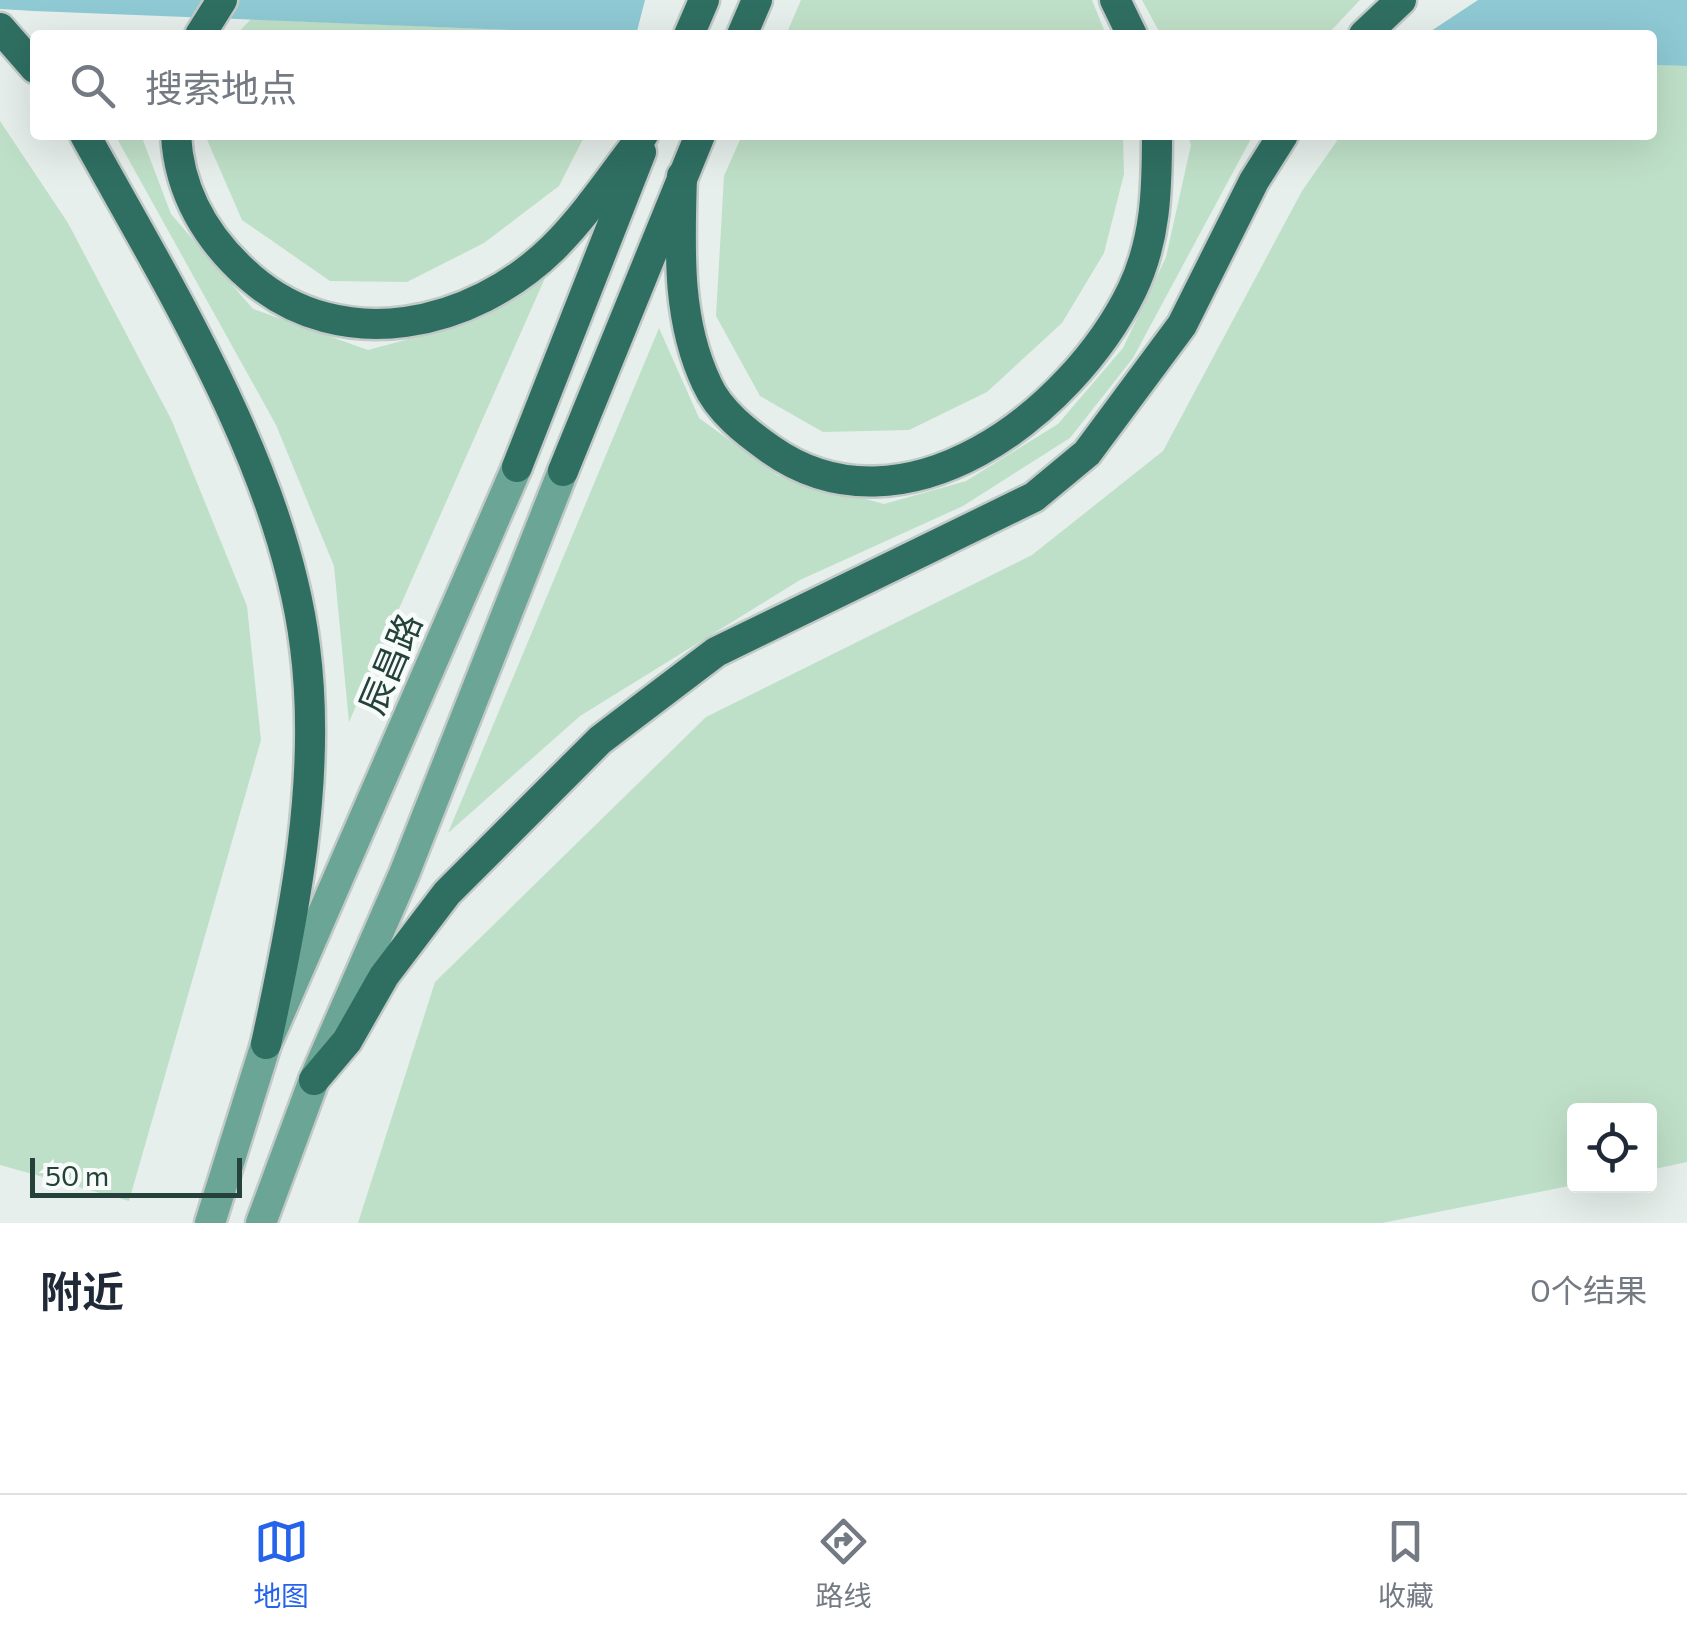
<!DOCTYPE html>
<html lang="zh">
<meta charset="utf-8">
<style>
body{margin:0;font-family:Commissioner,"Noto Sans SC",sans-serif;background:#f6f6f7;color:#1f2937}
.controls{position:absolute;right:30px;bottom:30px;display:grid;overflow:hidden;border-radius:10px;box-shadow:0 10px 40px #0002}
.controls button{width:90px;height:90px;display:grid;place-items:center;padding:0;border:0;border-bottom:2px solid #e0e1e3;background:#fff;color:#1f2937;font:50px sans-serif}
.scale{position:absolute;left:30px;bottom:25px;width:212px;box-sizing:border-box;padding-left:10px;border:5px solid #24423a;border-top:0;font-size:28px;line-height:35px;white-space:nowrap;color:#24423a;-webkit-text-stroke:8px #f7fbf9;paint-order:stroke}
.list{margin:0;padding:0;list-style:none}
h2{display:flex;justify-content:space-between;align-items:center;height:130px;margin:0;padding:0 40px;font-size:42px}
h2 small{font-size:32px;font-weight:400;color:#747a83}
.icon{flex:none;width:55px;height:55px;fill:none;stroke:currentColor;stroke-width:2;stroke-linecap:round;stroke-linejoin:round}
.map{position:relative;flex:none;width:1687px;height:1223px;overflow:hidden}
.search{position:absolute;background:#fff;box-shadow:0 10px 40px #0002;left:30px;right:30px;top:30px;height:110px;display:flex;align-items:center;gap:25px;box-sizing:border-box;padding:0 35px;border-radius:10px;color:#747a83;font-size:38px}
.sheet{height:270px;background:#fff}
nav{display:flex;justify-content:space-around;align-items:center;box-sizing:border-box;height:140px;border-top:2px solid #e0e1e3;background:#fff;font-size:28px;color:#747a83}
nav a{display:grid;justify-items:center;gap:5px}
nav .on{color:#2563eb}
.map>svg:first-child{display:block}
.green{fill:#bfe0c8}
.water{fill:#8ec9d4}
.lines{fill:none;stroke-linecap:round;stroke-linejoin:round}
.major-casing{stroke:#c2cac8;stroke-width:35}
.highway-casing{stroke:#c2cac8;stroke-width:35}
.major{stroke:#6aa596;stroke-width:30}
.highway{stroke:#2f6f62;stroke-width:30}
.labels{text-anchor:middle;stroke-width:9;stroke-linejoin:round;paint-order:stroke}
.street-label{font-size:35px;fill:#24423a;stroke:#f7fbf9}
</style>
<div class="map">
<svg width="1687" height="1223" viewBox="0 0 1687 1223">
<rect width="100%" height="100%" fill="#e6efeb"/>
<g class="green">
<path d="M801,0H1092L1106,35H786Z"/>
<path d="M1142,0H1360L1327,35H1161Z"/>
<path d="M251,19L624,35H236Z"/>
<path d="M1652,65L1687,66V1162L1650,1170V1110H1574V1185L1382,1223H358L435,982L706,717L1032,555L1163,451L1302,191L1341,135H1652Z"/>
<path d="M0,121L68,223L172,421L247,606L261,740L129,1201L0,1165Z"/>
<path d="M115,135H141L171,214L253,309L368,350L446,329L545,278L349,722L334,566L276,425Z"/>
<path d="M205,135H585L559,186L484,243L407,282L330,281L242,220Z"/>
<path d="M742,135H1123L1124,174L1104,253L1062,323L987,392L909,430L823,432L760,396L716,316L724,176Z"/>
<path d="M1188,135H1253L1133,358L1070,438L963,506L800,580L580,716L448,833L659,328L699,418L777,475L884,504L966,481L1058,424L1123,348L1166,257L1191,145Z"/>
</g>
<g class="water">
<path d="M0,0H645L636,35L34,11L0,9Z"/>
<path d="M1478,0H1687V66L1652,65V35H1425Z"/>
</g>
<g class="lines">
<g class="major-casing">
<g id="major">
<path d="M210,1223L266,1044L517,467"/>
<path d="M261,1223L314,1080L404,874L563,471"/>
</g>
</g>
<g class="highway-casing">
<g id="highway">
<path d="M1115,0L1132,35"/>
<path d="M0,28L35,68"/>
<path d="M200,35L222,0"/>
<path d="M689,35L704,0"/>
<path d="M742,35L757,0"/>
<path d="M1364,35L1401,0"/>
<path d="M85,135C170,289 283,469 305,647C322,778 294,916 266,1044"/>
<path d="M176,135C179,193 208,241 251,278C342,356 472,327 553,248C587,214 614,173 643,135"/>
<path d="M682,176C680,246 676,319 707,384C719,411 746,432 770,449C904,544 1072,413 1132,290C1156,240 1157,189 1157,135"/>
<path d="M517,467L641,152"/>
<path d="M563,471L700,135"/>
<path d="M314,1080L347,1041L384,976L447,893L600,740L716,652L1034,497L1087,453L1182,325L1254,181L1283,135"/>
</g>
</g>
<use href="#major" class="major"/>
<use href="#highway" class="highway"/>
</g>
<g class="labels">
<g class="street-label">
<text transform="translate(391 664) rotate(-67)" y="12">辰昌路</text>
</g>
</g>
</svg>
<div class="controls">
<button><svg class="icon" aria-label="locate" viewBox="0 0 24 24"><circle cx="12" cy="12" r="6"/><path d="M12 2v4M12 18v4M2 12h4M18 12h4"/></svg></button>
</div>
<div class="scale">50 m</div>
<div class="search"><svg class="icon" aria-label="search" viewBox="0 0 24 24"><circle cx="10" cy="10" r="6"/><path d="M15 15l6 6"/></svg>搜索地点</div>
</div>
<section class="sheet">
<h2>附近<small>0个结果</small></h2>
<ul class="list">
</ul>
</section>
<nav>
<a class="on"><svg class="icon" aria-label="map" viewBox="0 0 24 24"><path d="M3 6l6-2 6 2 6-2v14l-6 2-6-2-6 2zM9 4v14M15 6v14"/></svg>地图</a>
<a><svg class="icon" aria-label="directions" viewBox="0 0 24 24"><path d="M12 3l9 9-9 9-9-9zM9 14v-3h6M13 9l2 2-2 2"/></svg>路线</a>
<a><svg class="icon" aria-label="saved" viewBox="0 0 24 24"><path d="M7 4h10v16l-5-4-5 4z"/></svg>收藏</a>
</nav>
